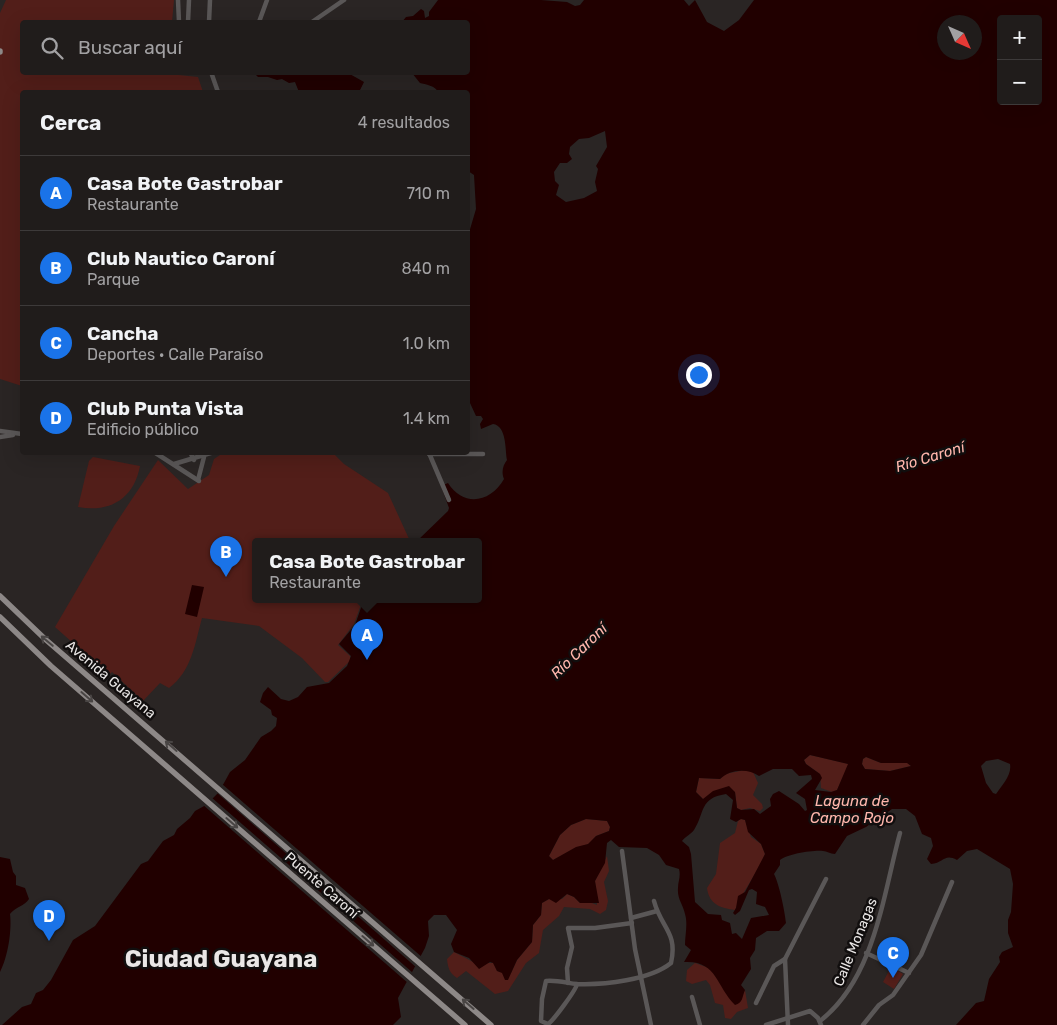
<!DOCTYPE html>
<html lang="es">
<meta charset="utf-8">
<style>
body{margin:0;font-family:Rubik,sans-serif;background:#282524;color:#f1f3f6}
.controls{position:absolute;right:15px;top:15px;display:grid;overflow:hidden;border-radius:5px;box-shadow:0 5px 20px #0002}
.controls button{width:45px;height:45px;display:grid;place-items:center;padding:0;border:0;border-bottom:1px solid #3d3a3a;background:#201c1b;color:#f1f3f6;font:25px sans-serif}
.compass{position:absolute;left:937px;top:15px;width:45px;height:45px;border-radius:50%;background:#201c1b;box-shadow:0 5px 20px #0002;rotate:135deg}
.you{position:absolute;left:698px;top:374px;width:18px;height:18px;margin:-12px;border:4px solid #fff;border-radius:50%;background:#1a73e8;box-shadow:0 0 0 8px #1a73e833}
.badge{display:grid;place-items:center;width:32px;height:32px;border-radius:50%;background:#1a73e8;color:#fff;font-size:16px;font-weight:700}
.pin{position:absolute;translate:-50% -41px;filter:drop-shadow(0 1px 2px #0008)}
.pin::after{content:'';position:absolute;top:26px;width:18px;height:15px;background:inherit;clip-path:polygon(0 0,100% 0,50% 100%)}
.popup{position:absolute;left:252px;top:538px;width:230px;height:65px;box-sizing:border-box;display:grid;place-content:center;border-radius:5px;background:#201c1b;filter:drop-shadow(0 1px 4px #0005);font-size:16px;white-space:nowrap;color:#a2a1a3}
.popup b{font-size:19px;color:#f1f3f6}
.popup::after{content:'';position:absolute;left:50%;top:100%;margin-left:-10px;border:10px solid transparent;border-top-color:#201c1b}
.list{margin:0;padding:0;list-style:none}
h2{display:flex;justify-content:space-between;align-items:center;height:65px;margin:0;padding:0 20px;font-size:21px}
h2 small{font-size:16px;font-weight:400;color:#a2a1a3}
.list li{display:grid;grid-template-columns:32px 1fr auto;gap:15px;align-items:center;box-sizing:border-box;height:75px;padding:0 20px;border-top:1px solid #3d3a3a}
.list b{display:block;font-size:19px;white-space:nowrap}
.list p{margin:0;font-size:16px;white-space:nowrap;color:#a2a1a3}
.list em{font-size:16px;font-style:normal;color:#a2a1a3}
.icon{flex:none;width:28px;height:28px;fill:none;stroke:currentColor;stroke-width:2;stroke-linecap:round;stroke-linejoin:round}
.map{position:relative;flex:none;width:1057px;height:1025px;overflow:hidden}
.search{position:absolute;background:#201c1b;box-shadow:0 5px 20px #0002;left:20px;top:20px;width:450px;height:55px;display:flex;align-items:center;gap:12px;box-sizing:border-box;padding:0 18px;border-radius:5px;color:#a2a1a3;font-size:19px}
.panel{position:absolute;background:#201c1b;box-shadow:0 5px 20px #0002;left:20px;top:90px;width:450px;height:365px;border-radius:5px}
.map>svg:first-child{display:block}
.green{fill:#521e19}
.water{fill:#210000;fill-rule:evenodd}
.pier{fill:#2a2524}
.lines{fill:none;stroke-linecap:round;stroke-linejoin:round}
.minor{stroke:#5a5757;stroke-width:4.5}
.major{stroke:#8d8887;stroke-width:5.5}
.oneway{stroke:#494544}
.labels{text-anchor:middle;stroke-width:5;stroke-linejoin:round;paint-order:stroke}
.street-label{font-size:14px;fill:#eae7e6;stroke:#110e0e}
.water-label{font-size:15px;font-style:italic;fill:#ffb6ac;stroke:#110e0e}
.town-label{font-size:24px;font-weight:bold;fill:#eae7e6;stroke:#110e0e}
</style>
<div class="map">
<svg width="1057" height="1025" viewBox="0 0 1057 1025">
<rect width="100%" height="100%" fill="#2a2524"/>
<g class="green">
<path d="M6,0H174L172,22H22V72L169,73V74L198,77L203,92H22V386L0,379V13Z"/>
<path d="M223,453H333L344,464L388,493L410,541H256V599H363L354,624L338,645L350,656V661L328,682H325L302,658L259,626L202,618C195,643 192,671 169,688L160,683L143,701L112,672L109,675L55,627L114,526L158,460L188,489L209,475L214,459Z"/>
<path d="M93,457L140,466C134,499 109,513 78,507L89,461Z"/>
<path d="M810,755L849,764L837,790L832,792L821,788L820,774L806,764L804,760Z"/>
<path d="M866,757L881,763H908L911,766L890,771L865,769L862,764L863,759Z"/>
<path d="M745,770L753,772L758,783L753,795L762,804L763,808L760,811L750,808L741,810L737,808L735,792C713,785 719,794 703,799L696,792L699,778L720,779L725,774Z"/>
<path d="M586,819L607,821L610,827L609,831L596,836L589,844L576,848L553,860L549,856L560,835L571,825Z"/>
<path d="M741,819L745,820L751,837L761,844L765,854C757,874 742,892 735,910C720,908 709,904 707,888L716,874L720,843L735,833L738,821Z"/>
<path d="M607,856L609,871L604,882L608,901L606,910L600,914L590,909L564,907L559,916L543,930L539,953L526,963L508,991L495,994L466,971L457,978C449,973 448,967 447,959L454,952L475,963H494L497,971L511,973L517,960L532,942L533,925L541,915L542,903L549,899H562L567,894L574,897L580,903L589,902L597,905L595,881Z"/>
<path d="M695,963L712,969L731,1000L742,996L745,990L748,1008L737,1012L731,1019L725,1018L723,1005L715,1003L710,985L706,980L692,984L686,981L687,970Z"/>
<path d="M891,967L903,974L894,989L883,982Z"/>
</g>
<g class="water">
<path d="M438,0H541L567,2L575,6L580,5L584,0H684L689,6L695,0L707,22L724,31L739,20L754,0H1057V1025H956L976,1003L984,1001L989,979L1000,962L999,957L1002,952L1013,947L1008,933V920L1011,912L1013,884L1010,869L977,849L967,851L957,860C944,853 944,863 931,864L927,859L933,846L931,838L922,834L915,816L906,809H892L866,827L847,836L835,854C830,854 827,851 823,851C812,850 788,854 780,860V865L774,874C779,883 785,912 786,923L779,931H767L756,938L755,950L750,958L751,969L741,985L745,990C742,997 743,1003 735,1005C716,986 717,960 684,962L691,950L685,945C685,935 688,924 685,914C683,904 677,899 678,888C678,881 681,877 679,869L666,865L659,855L647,848L619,847L611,840L607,843L605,863L595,881L599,903H580L574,897L567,894L556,903L549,899L542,903L541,915L533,925L532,942L517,960L508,980H505L502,973L497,971L493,963L490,962L479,969L469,958L454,952L451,944L457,930L446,915H434L428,921L429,936L425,948L398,998L401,1017L393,1025H2L22,1007L31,1004L36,993L43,990L51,980L73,940L95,926L141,864L148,861L163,841L174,835L177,829L190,818L195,811L206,805L219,792L230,772L245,760L261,737L271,731L276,726L277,718L272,715L271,710L260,702L263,693L268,687L281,699L289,701L298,697L307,687L329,683L347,666L351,656L339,644L355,625L364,599H478V541H417L448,511L449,508L441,486L448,483C464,508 491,502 504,479C501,472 503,465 507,460C505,450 507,426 493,424L481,429L480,424L483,419L481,416H476L470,403H468V236L476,209L474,175L468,171V92H438C436,86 425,84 420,83L412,73L468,72V22H402L406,17L413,16L421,9L424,11L425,18L429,16V12ZM1001,19H1038V101H1001ZM944,22H974V52H944ZM605,131L607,147L596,166L598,169L595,182L597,191L584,198L566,202L556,195L559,185L555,181L554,172L560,163H567L572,159L569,154L570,147L579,139L589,138ZM810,755L848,764L837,790L831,792L815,790L822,778L820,774L806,764L804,760ZM866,757L881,763H907L911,766L890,771L865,769L862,764L863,759ZM998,759L1010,764C1012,775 1002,785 996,794L993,793L986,783L981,766L986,761ZM773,769H792L799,776L811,775L812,779L796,793L805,799L807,810L805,811L799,804L779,791L773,794L770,799L771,806L760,814L754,809L741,810L737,808L735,792L729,786L713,791L703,799L696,792L699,778L720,779C730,769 748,768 759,776ZM726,794L733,800L730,819L736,822L741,819L745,820L748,832L761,844L765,854L745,892L738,896L736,908L733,913L735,915L740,911L749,890L752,889L757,892L756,904L765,907L769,915L751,918L742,939L736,933L732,934L730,923L722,920L721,915L708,914L695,902L691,854L689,847L682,841C686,836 691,834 694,830C705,813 699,798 726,794ZM586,819L607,821L610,827L609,831L596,836L588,844L576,847L553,860L549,856L560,835L571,825Z"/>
<path d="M254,73H348L364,82L359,92H299L295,82L289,83L282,79L277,80L268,77H258Z"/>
<path d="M192,585L204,587L197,617L185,614Z"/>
<path d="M0,857L10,859L13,872L16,876V885L25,888L29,899C25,906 15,907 10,914C12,930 8,957 0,972Z"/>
</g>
<g class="pier">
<path d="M222,784L423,958L417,968L216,792Z"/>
<path d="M211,797L413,973L408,983L202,804Z"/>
</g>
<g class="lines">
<g class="minor">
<path d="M178,0L179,22"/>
<path d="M188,22L189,0"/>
<path d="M209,22L210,0"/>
<path d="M259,22L267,0"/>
<path d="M312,22L344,0"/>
<path d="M211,72L218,92"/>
<path d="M0,431L22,434"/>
<path d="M0,437L13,435"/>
<path d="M154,452L199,481"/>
<path d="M190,452L194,460"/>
<path d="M429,453L449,500"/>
<path d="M429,454H483"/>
<path d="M174,464L214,452"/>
<path d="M198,480L204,457"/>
<path d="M622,851L635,949L651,1025"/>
<path d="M631,918L657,911"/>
<path d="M866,953L909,973"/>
<path d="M568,983L567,968L572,947L568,928H595L632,923"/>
<path d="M577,984C576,990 553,1021 548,1024L541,1021L542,999L546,981C557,980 567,983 577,984C604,985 650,980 671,963C678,932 661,928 654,901"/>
<path d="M692,997L700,1025"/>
<path d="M756,1003L774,966L785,959"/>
<path d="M820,1021C875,978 883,895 900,833"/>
<path d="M766,1025L810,1011L818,1018L821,1025"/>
<path d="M788,1025L785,959L826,879"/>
<path d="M863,1025L879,1005L893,995L921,955L952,882"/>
</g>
<g class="major">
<path d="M0,51V52"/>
<path d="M0,596L45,639L491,1025"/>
<path d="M0,617L51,666L465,1025"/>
</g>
</g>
<defs><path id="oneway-shaft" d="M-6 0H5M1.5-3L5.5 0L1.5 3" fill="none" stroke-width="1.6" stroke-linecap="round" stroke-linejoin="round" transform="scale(1.25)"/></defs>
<g class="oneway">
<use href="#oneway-shaft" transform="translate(47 641) rotate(-140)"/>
<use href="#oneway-shaft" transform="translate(87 697) rotate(41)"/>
<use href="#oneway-shaft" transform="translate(171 746) rotate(-139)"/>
<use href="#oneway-shaft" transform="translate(232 823) rotate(41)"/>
<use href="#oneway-shaft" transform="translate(368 941) rotate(41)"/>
<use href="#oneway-shaft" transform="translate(468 1004) rotate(-139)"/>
</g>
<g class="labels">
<g class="street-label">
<text transform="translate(111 679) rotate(40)" y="5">Avenida Guayana</text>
<text transform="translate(322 885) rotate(41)" y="5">Puente Caroní</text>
<text transform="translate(855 942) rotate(-68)" y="5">Calle Monagas</text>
</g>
<g class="water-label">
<text transform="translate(930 457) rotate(-17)" y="5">Río Caroní</text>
<text transform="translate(579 651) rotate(-44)" y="5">Río Caroní</text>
<text x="852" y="806">Laguna de<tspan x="852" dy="17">Campo Rojo</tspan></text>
</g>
<g class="town-label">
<text x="221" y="967">Ciudad Guayana</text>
</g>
</g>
</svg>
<div class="controls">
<button>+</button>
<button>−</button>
</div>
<svg class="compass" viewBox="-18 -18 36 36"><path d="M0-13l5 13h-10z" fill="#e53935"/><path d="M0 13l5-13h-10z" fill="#a2a1a3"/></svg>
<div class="you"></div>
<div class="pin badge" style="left:367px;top:660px">A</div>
<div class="popup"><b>Casa Bote Gastrobar</b>Restaurante</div>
<div class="pin badge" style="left:226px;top:577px">B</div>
<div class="pin badge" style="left:893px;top:978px">C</div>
<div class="pin badge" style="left:49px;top:941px">D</div>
<div class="search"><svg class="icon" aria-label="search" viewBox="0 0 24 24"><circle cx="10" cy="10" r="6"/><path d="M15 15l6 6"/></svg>Buscar aquí</div>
<section class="panel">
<h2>Cerca<small>4 resultados</small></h2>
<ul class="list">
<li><span class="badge">A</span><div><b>Casa Bote Gastrobar</b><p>Restaurante</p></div><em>710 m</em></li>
<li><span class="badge">B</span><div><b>Club Nautico Caroní</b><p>Parque</p></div><em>840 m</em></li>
<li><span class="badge">C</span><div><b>Cancha</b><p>Deportes · Calle Paraíso</p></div><em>1.0 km</em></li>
<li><span class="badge">D</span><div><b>Club Punta Vista</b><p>Edificio público</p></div><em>1.4 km</em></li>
</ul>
</section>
</div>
